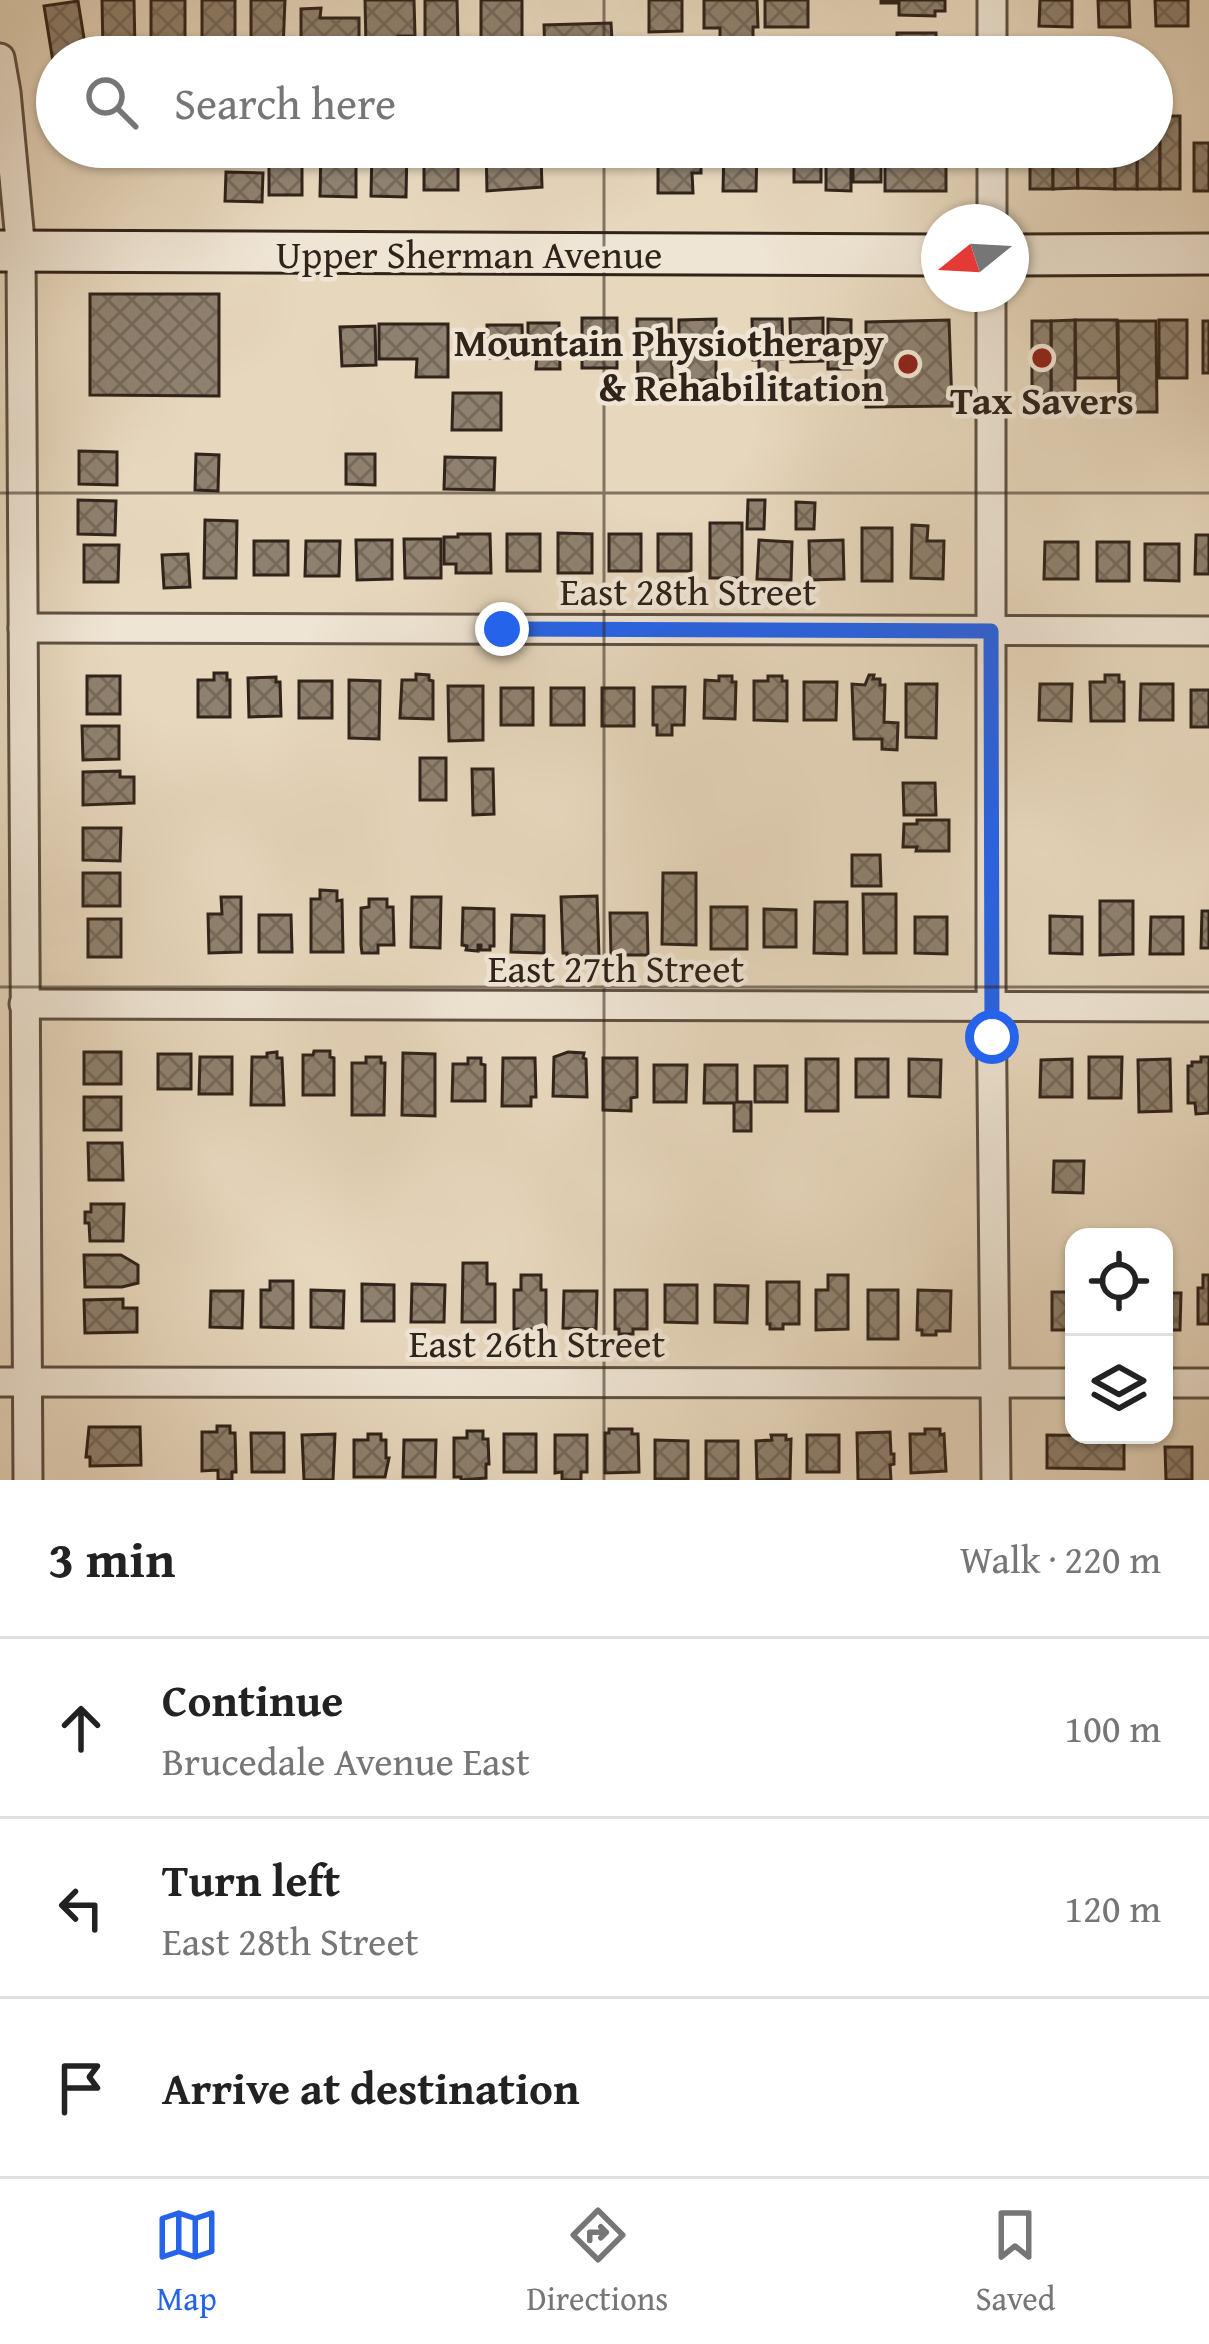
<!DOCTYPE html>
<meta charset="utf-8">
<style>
body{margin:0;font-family:"Gentium Book Plus",serif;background:#f6f6f6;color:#222}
.controls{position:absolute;right:36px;bottom:36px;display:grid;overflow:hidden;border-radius:24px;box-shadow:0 3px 9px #0004}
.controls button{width:108px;height:108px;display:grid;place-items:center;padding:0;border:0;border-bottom:3px solid #e0e0e0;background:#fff;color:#222;font:60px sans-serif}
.compass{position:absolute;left:921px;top:204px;width:108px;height:108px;border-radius:50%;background:#fff;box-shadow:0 3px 9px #0004;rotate:252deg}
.stop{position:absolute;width:36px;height:36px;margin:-27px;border:9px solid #2563eb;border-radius:50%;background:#fff}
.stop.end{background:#2563eb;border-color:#fff;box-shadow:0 3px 12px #0008}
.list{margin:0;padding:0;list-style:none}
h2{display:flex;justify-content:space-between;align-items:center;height:156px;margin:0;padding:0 48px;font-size:51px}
h2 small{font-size:39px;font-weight:400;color:#767676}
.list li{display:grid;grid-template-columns:78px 1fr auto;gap:36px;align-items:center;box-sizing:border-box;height:180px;padding:0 48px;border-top:3px solid #e0e0e0}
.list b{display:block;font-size:45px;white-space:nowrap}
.list p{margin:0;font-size:39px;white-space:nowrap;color:#767676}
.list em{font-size:39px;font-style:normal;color:#767676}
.icon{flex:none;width:66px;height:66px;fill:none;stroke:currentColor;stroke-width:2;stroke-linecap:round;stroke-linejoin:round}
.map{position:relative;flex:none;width:1209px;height:1480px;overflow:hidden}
.search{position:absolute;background:#fff;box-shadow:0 3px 9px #0004;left:36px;right:36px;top:36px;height:132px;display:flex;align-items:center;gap:30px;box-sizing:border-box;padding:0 42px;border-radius:66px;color:#767676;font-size:45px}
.sheet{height:696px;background:#fff}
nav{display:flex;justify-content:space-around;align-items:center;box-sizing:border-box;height:168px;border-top:3px solid #e0e0e0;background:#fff;font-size:33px;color:#767676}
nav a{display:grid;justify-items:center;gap:6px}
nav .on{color:#2563eb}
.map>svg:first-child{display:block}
.building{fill:url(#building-cross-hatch);stroke:#30231a;stroke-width:3}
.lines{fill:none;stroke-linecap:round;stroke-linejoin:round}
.street-casing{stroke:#5e5043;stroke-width:33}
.secondary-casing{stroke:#30231a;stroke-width:45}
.street{stroke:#efe5d4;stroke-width:27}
.secondary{stroke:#efe5d4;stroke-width:39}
.route{stroke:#2563eb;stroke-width:15}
.grid{fill:none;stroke:#30231a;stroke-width:3;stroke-opacity:0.55}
.poi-dot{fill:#8f2418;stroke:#efe5d4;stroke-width:4.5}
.labels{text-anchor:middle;stroke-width:9;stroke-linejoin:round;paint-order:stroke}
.street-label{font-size:39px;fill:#30231a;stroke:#efe5d4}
.poi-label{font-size:39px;font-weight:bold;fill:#30231a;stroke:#efe5d4;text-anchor:end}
</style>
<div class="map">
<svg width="1209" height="1480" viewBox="0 0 1209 1480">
<defs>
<pattern id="building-cross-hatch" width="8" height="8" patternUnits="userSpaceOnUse" patternTransform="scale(3)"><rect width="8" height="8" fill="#8f816f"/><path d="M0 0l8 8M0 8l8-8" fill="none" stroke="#75695a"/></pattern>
</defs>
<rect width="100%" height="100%" fill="#e7d7bd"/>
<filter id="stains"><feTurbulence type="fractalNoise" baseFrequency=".00167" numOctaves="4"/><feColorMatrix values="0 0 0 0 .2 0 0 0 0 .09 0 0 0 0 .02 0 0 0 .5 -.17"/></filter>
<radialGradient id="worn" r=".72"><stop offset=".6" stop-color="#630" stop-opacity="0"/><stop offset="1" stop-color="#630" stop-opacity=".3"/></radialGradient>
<g class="building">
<path d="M102,0H134L135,50L103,51Z"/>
<rect x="151" y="0" width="34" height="50"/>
<rect x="202" y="0" width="33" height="49"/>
<path d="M251,0H285L283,50L251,49Z"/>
<path d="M365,0H414L415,36H398V44L366,45Z"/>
<path d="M425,0H457L458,43H425Z"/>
<rect x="481" y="0" width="41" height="45"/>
<path d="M649,0H682V31L649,32Z"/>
<path d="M704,0H757L758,27H753V45H720V28H704Z"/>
<rect x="765" y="0" width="43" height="27"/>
<path d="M881,0H945V11H935V16L899,15V3H881Z"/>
<path d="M1040,0H1072V27L1039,26Z"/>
<path d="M1098,0H1129L1130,27H1099Z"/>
<path d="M1155,0H1188V26H1156Z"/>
<path d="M78,1L87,57H57V62H53L44,6Z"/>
<path d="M321,8L320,18H359V52H339V57H328V48L315,49V40H301V9Z"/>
<path d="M611,23L613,57H545L544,25Z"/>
<rect x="897" y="33" width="39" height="24"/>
<path d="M1152,116H1160V189H1137V147H1152Z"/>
<rect x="1160" y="116" width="20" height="73"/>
<rect x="1194" y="143" width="15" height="48"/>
<rect x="269" y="147" width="33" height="48"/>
<path d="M321,147H356V197L320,196Z"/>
<path d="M372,147H407L406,197L371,196Z"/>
<path d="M424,147H478V166L458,165V190H424Z"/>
<path d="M486,147H521V154H526L525,147H537L538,156H541L542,187L487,191Z"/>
<path d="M658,147H691V156H701V173H692L693,193H658Z"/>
<path d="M724,147H757L756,191H723Z"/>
<path d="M762,147H788V163L762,164Z"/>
<rect x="794" y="147" width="27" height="35"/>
<path d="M826,147H851V191L826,190Z"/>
<path d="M858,147H881V182H853V150H858Z"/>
<rect x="885" y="147" width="61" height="44"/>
<rect x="1030" y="147" width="23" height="42"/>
<path d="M1053,147H1077L1078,188L1053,189Z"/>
<path d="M1077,147H1115V189L1078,188Z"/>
<rect x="1115" y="147" width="22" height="42"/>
<path d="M226,172L263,173L262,202L225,201Z"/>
<path d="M90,294H219V396L90,395Z"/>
<rect x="582" y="318" width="35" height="50"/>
<path d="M823,318V361L791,362L790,319Z"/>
<path d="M637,319H671L672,379L638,380Z"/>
<path d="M716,319V380H679V320Z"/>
<path d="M752,319H782L783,359H777V373H759V360H753Z"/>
<path d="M828,319L851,320V369H828Z"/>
<path d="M949,320L952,406L866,407V322Z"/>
<path d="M1075,320H1117L1118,378H1076Z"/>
<path d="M1075,320V395H1051V321Z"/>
<rect x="1159" y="320" width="28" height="58"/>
<path d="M1032,321H1051V395L1032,394Z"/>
<path d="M1118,321H1156L1157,412H1119Z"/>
<rect x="1203" y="321" width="6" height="52"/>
<path d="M528,323H559L560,369H536L537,355L528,356Z"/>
<path d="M379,324H448V377H416L417,359H379Z"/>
<path d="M487,325H522L523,358H487Z"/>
<path d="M375,326L376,365L342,366L340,327Z"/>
<path d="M453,393H501V430H452Z"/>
<path d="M79,451L117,452V485L79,484Z"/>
<path d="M196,454L219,455L218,491L195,490Z"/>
<path d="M346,454H375V485L346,484Z"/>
<path d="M445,457L495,458L494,490L444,489Z"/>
<path d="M78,500L116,501L115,535L78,534Z"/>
<path d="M748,500H765L764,529H747Z"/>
<path d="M796,502L815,503L814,529H796Z"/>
<path d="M205,520L237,521L236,578H204Z"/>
<rect x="710" y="523" width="32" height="55"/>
<path d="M912,525L928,526L927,541H944L943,579L911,578Z"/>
<rect x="862" y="528" width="30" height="53"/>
<path d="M558,533L592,534V573H558Z"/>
<path d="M458,534H490L491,573H456V564H444V537H458Z"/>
<rect x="507" y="534" width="33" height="37"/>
<rect x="609" y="534" width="32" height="37"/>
<rect x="658" y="534" width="33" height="37"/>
<path d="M1196,535H1209V574H1195Z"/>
<path d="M404,539H441V578H405Z"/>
<path d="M356,540H392V579L357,580Z"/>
<path d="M759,540L792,542L791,580L757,579Z"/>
<path d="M843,540L844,579L810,580L809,541Z"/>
<rect x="254" y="541" width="34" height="34"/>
<path d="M306,541H340L339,576H305Z"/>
<path d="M1045,542H1078V579H1044Z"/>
<rect x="1097" y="542" width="32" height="39"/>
<path d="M1145,544H1179V581L1145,580Z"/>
<path d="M84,545H119L118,582H84Z"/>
<path d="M188,554L190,587L164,588L162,555Z"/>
<path d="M214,673H227V680H230V717H198V680H214Z"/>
<path d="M416,674L429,675V680L433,681V719L400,718L402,680H416Z"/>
<path d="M869,675H874L873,679H880V685H885L884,722L898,723L897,750L882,749V739H854L852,684L865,685Z"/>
<path d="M1105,675H1119V682H1124V721H1091L1090,682H1105Z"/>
<rect x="87" y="676" width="33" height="38"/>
<path d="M719,676H732V682H736L735,719L704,718L705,680L719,681Z"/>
<path d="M768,676H782V681H787V721L754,720V681H768Z"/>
<path d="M276,677V682H280L281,716L249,717L248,678Z"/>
<path d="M349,680L380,681L379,739L349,738Z"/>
<rect x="299" y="681" width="33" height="37"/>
<path d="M804,682H837L836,720H804Z"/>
<path d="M906,684H937L936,738L906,737Z"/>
<path d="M1040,684H1072L1071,721L1039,720Z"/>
<path d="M1141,684H1173V720H1140Z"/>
<path d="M448,686H483V740L449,741Z"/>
<path d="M653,687H685L684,725H672V735H657V725H653Z"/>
<rect x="501" y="688" width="32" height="37"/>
<rect x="551" y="688" width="33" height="37"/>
<rect x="602" y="688" width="32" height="38"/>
<rect x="1191" y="690" width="18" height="37"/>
<path d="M82,726H119V759L83,760Z"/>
<rect x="420" y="758" width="26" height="42"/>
<path d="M472,769H493L494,814L473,815Z"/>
<path d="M120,771V777H134V803L83,805V772Z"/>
<path d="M903,783H935L936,815H904Z"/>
<path d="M917,820H949V851H916L917,847H903L904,824H917Z"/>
<path d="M83,828H121L120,861L83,860Z"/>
<path d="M852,855H880L881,886H852Z"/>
<rect x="83" y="873" width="37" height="33"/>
<path d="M663,873H696V945L662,944Z"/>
<path d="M320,890L337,891V901L342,900L343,952H311V899H320Z"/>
<path d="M863,894H896V953H864Z"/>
<path d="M597,896L599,956L567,957V953H563L561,897Z"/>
<path d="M221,897H241V952L209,953L208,914H222Z"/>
<path d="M412,897H441L440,948L411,947Z"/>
<path d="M369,899H387V907H393L394,945H378V953H362L361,945V908L369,907Z"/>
<path d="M1100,901H1133V954L1100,955Z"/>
<path d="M815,902H847V954L814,953Z"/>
<rect x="711" y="907" width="36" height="42"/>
<path d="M463,908L494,909V946H490V950H481V945H478V951L466,950L467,946L462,945Z"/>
<path d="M764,909L796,910V947H764Z"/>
<path d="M1202,911H1209V948H1201Z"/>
<path d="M610,913H647L648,955H611Z"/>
<path d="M259,915H291L292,952H259Z"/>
<path d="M512,915L544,916V953L511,952Z"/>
<path d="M1050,916L1082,917V954L1050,953Z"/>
<path d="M915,917H947V954L915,953Z"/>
<path d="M1151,917H1183V954H1150Z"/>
<rect x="88" y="919" width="33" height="38"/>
<path d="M314,1051H330V1057L334,1058V1095H303V1055H313Z"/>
<rect x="84" y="1052" width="37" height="32"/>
<path d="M277,1052V1058H282L284,1105H251L252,1057H267V1053Z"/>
<path d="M568,1052L584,1053L583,1058L586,1059L587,1097L553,1096L554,1057Z"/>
<path d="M403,1053L435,1054V1116L402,1115Z"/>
<rect x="158" y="1054" width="33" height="35"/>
<path d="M200,1057H232V1094H199Z"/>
<path d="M366,1057H381V1063H385L384,1115H352V1063H366Z"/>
<path d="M1089,1057H1122L1121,1098H1089Z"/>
<path d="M1201,1057H1209V1113L1196,1114L1195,1103H1188V1066H1192V1062H1201Z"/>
<path d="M468,1058H481V1064L485,1065V1101H452L453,1064H468Z"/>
<path d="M503,1058H535L536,1097H531V1106H502Z"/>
<path d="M603,1058H637V1097L631,1098V1111L603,1110Z"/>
<rect x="806" y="1059" width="32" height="52"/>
<rect x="856" y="1059" width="32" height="38"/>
<path d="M909,1059L941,1060L940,1097L909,1096Z"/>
<path d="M1072,1059V1097H1040L1041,1060Z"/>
<path d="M1170,1059L1171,1111L1139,1112L1138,1060Z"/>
<path d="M654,1065H687L686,1102H654Z"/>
<path d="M705,1065H737V1102H751V1131H734V1103H704Z"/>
<rect x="755" y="1066" width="32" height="36"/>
<rect x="84" y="1097" width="37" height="33"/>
<path d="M88,1143H122L123,1180H89Z"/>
<path d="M1054,1161H1084L1083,1193L1053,1192Z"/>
<path d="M91,1204H124L123,1241H90L89,1223H85V1212H91Z"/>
<path d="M84,1255H121L138,1265V1283L122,1287H85Z"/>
<path d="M463,1263H487V1284H495V1322H462Z"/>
<path d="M521,1275H541V1290H546V1329H531V1333H518V1329H514V1290H521Z"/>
<path d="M828,1275H848V1329L816,1330V1290H828Z"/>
<path d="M1203,1275H1209V1324H1198V1288H1203Z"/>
<path d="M270,1281H293V1328L261,1327V1290H270Z"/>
<path d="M767,1282H799V1324H783V1329H770V1324H767Z"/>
<path d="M362,1284L394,1285V1321H362Z"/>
<path d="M412,1284L445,1285L444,1322H411Z"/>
<path d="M665,1285H697V1323L665,1322Z"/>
<path d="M715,1285L748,1286L747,1323L715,1322Z"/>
<path d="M311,1290L344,1291L343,1328L311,1327Z"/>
<path d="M615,1290H647V1329H633V1334H619V1329H615Z"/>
<rect x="868" y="1290" width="30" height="49"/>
<path d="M918,1290L951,1291L950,1331H936V1335H922V1330H917Z"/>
<path d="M211,1291H243L242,1328L210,1327Z"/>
<path d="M564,1291H597L596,1329L563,1328Z"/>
<rect x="1052" y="1292" width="22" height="38"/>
<path d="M1164,1293H1181L1180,1330H1164Z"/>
<path d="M123,1299V1308H137V1332L85,1333L84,1300Z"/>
<path d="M217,1426H230V1433H235L236,1472H232V1480H218V1470L202,1471V1432H217Z"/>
<path d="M89,1427H140L141,1465L90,1466V1457H86Z"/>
<path d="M609,1429H632V1434H638L639,1472L605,1473V1433H609Z"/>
<path d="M925,1429H940V1435L944,1434L946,1471L911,1473L910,1434H925Z"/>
<path d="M467,1431H483V1439H488L489,1464H486V1478L461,1480V1477H454V1438H467Z"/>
<path d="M890,1432L891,1454H894V1464L890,1465L891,1480H858L857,1433Z"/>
<path d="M251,1433H284V1472H252Z"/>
<path d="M335,1434L333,1480H304L302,1435Z"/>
<path d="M368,1434H381V1440H386V1458H389L385,1477H354V1440H368Z"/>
<rect x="504" y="1434" width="32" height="38"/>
<path d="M555,1435H587V1472H581V1480H562V1472L555,1473Z"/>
<path d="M771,1435H786V1440L791,1439L790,1479L757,1480L756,1441L772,1440Z"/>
<rect x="807" y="1435" width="32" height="37"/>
<path d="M1047,1435L1124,1436V1469L1047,1468Z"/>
<path d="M404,1440H436L435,1477H403Z"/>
<path d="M655,1440L688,1441V1479H655Z"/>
<rect x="706" y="1441" width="32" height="38"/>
<path d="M1165,1447H1192V1480H1166Z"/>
</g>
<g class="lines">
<g class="street-casing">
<g id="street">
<path d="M992,57V0"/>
<path d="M0,58L6,92L21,251L28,1480"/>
<path d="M992,222V147"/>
<path d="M991,294V984L996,1480"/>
<path d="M23,628L1209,631"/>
<path d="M24,1004L1209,1007"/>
<path d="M0,1382L1074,1383"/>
<path d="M1164,1383H1209"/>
</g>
</g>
<g class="secondary-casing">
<g id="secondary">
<path d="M0,251L939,255"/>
<path d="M1011,255L1209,254"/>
</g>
</g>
<use href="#street" class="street"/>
<use href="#secondary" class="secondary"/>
</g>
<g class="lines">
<path class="route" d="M502,629L991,631L992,1037"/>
</g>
<path class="grid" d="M604,0V57M604,147V1480M0,493H1209M0,987H1209"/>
<g class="poi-dot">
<circle cx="1042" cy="358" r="12"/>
<circle cx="908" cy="364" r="12"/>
</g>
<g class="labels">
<g class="street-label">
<text x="469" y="268">Upper Sherman Avenue</text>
<text x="688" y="605">East 28th Street</text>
<text x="616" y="982">East 27th Street</text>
<text x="537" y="1357">East 26th Street</text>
</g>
<g class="poi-label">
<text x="884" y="356">Mountain Physiotherapy<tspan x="884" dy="45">&amp; Rehabilitation</tspan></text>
<text x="1042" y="414" text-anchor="middle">Tax Savers</text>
</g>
</g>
<rect width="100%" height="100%" filter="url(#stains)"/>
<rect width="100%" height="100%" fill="url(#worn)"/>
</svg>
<div class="controls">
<button><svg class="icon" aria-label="locate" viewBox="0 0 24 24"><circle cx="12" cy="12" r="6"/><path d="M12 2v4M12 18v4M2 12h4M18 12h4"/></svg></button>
<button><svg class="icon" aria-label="layers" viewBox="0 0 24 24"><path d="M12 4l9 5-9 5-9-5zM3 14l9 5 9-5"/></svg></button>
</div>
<svg class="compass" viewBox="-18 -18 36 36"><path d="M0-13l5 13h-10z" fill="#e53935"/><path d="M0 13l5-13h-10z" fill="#767676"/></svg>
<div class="stop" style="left:992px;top:1037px"></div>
<div class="stop end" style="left:502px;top:629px"></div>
<div class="search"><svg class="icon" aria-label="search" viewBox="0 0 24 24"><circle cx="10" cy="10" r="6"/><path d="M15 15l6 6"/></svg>Search here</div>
</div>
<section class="sheet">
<h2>3 min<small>Walk · 220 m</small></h2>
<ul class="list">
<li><svg class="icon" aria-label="ahead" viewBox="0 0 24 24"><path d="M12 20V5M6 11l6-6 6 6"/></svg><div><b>Continue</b><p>Brucedale Avenue East</p></div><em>100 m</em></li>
<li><svg class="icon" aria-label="left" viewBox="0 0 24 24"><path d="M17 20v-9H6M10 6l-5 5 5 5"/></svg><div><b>Turn left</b><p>East 28th Street</p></div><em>120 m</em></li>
<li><svg class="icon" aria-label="arrive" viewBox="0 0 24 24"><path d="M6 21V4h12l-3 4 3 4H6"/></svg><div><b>Arrive at destination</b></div></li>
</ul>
</section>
<nav>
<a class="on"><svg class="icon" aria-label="map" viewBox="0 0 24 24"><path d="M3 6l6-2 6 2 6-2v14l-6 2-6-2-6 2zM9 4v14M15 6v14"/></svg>Map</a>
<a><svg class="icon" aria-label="directions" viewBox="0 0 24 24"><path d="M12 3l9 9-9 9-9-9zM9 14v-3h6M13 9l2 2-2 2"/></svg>Directions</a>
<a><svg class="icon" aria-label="saved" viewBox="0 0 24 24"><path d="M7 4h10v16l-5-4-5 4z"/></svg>Saved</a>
</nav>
